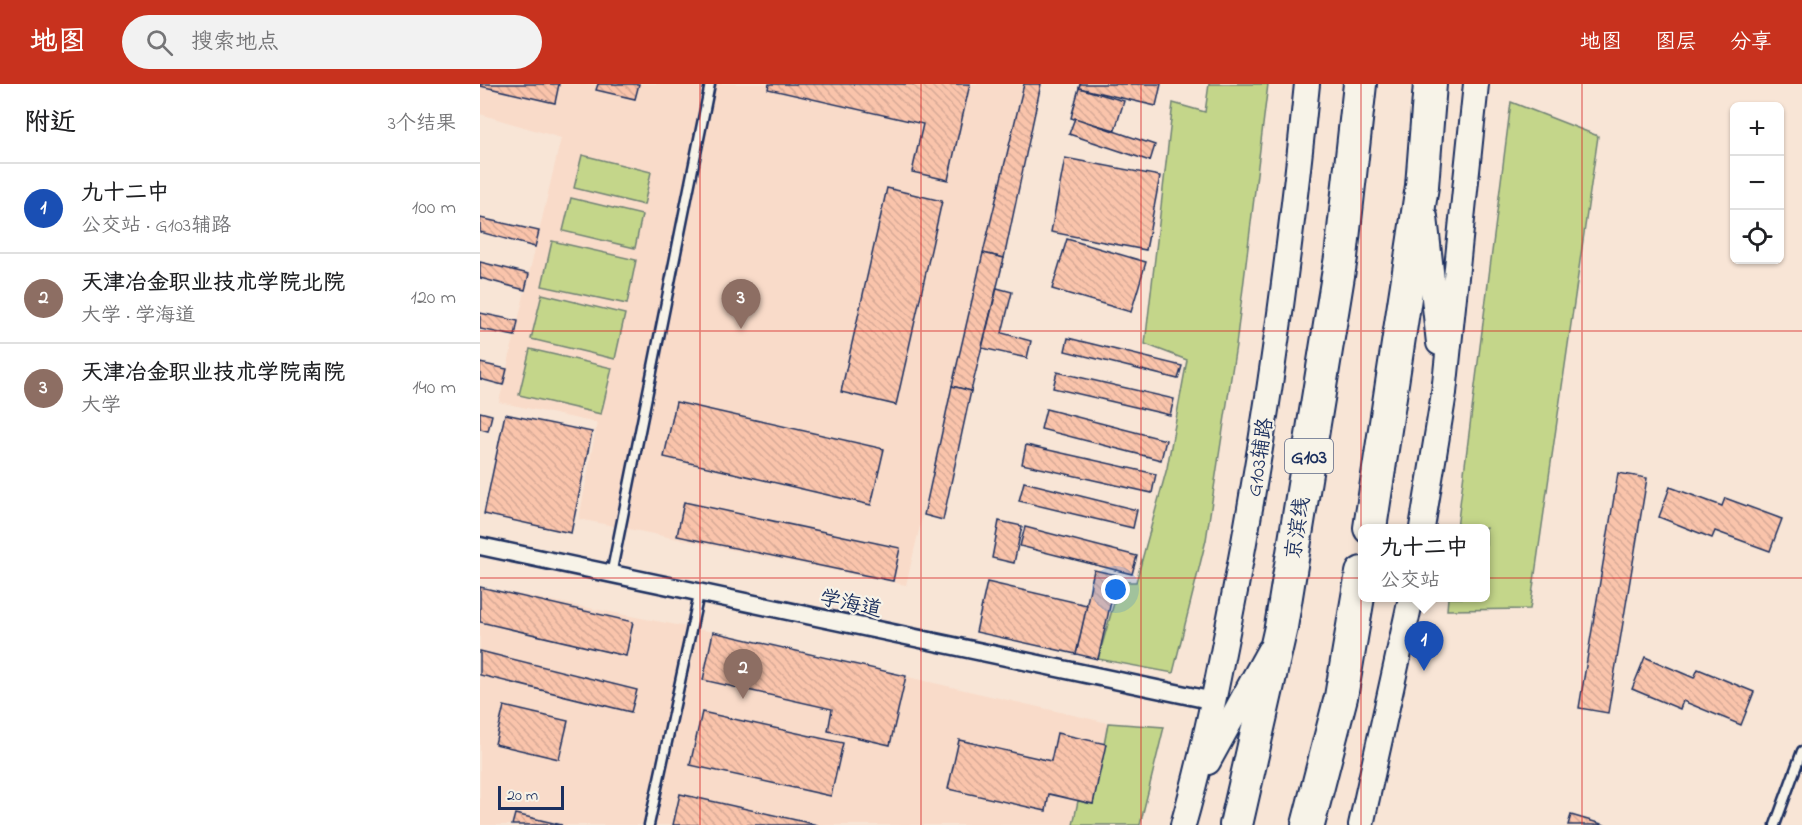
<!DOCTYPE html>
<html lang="zh">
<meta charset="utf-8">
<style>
body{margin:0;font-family:"Indie Flower","LXGW WenKai TC",sans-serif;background:#f2f2f2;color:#202124}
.controls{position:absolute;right:18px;top:18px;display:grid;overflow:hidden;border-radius:9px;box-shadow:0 2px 4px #0004}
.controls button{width:54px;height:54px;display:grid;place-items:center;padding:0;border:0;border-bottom:2px solid #e0e0e0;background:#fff;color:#202124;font:30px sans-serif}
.scale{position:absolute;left:18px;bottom:15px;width:66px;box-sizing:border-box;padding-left:6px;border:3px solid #1b2f5e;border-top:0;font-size:16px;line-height:21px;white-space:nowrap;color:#1b2f5e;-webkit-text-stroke:4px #f7f3e8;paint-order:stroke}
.you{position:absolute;left:636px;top:506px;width:21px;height:21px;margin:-15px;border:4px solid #fff;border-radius:50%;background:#1a73e8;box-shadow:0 0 0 9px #1a73e833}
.badge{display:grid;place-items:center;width:39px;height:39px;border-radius:50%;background:#c8321e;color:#fff;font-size:20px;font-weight:700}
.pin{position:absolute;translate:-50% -50px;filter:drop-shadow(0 2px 3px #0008)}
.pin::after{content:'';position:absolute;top:32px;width:21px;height:18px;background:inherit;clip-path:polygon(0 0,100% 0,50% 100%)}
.popup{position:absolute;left:878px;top:440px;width:132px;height:78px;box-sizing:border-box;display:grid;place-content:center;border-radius:9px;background:#fff;filter:drop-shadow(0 2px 4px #0005);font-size:20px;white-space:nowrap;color:#757577}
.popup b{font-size:22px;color:#202124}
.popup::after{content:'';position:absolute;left:50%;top:100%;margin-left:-12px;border:12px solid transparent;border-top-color:#fff}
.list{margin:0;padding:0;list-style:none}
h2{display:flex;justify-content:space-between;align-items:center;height:78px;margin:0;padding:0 24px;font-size:26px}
h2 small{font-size:20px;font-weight:400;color:#757577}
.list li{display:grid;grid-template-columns:39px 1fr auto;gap:18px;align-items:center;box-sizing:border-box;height:90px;padding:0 24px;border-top:2px solid #e0e0e0}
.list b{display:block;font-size:22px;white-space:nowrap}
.list p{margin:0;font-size:20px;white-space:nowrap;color:#757577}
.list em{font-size:20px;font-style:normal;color:#757577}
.icon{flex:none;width:33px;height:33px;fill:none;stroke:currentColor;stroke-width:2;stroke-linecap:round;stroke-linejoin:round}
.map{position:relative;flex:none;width:1322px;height:741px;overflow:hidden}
header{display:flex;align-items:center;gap:36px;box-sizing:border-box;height:84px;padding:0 30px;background:#c8321e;color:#fff}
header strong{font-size:28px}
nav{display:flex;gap:33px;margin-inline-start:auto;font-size:21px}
.search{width:420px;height:54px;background:#f2f2f2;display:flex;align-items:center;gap:15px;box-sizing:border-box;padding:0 21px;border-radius:33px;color:#757577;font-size:22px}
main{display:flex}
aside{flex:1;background:#fff}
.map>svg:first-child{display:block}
.built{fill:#f9dbc9}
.green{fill:#c4d68a;stroke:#708274;stroke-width:1.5}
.building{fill:url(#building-back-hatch);stroke:#1b2f5e;stroke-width:1.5}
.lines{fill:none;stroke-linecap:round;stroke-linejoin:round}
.lane-casing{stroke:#1b2f5e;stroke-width:13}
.street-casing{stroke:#1b2f5e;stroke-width:21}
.secondary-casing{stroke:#1b2f5e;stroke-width:28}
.highway-casing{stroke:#1b2f5e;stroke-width:36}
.lane{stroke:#f7f3e8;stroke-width:8}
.street{stroke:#f7f3e8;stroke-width:16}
.secondary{stroke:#f7f3e8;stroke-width:24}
.highway{stroke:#f7f3e8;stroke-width:32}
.grid{fill:none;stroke:#d62828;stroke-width:1.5;stroke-opacity:0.55}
.labels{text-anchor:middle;stroke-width:4.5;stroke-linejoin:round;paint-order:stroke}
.shield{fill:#f7f3e8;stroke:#5d6a87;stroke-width:1.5}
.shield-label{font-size:20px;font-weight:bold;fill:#1b2f5e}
.street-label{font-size:21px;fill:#1b2f5e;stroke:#f7f3e8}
</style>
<header>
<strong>地图</strong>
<div class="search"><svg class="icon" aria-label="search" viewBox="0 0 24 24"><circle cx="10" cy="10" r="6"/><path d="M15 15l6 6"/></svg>搜索地点</div>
<nav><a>地图</a><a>图层</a><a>分享</a></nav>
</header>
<main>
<aside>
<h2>附近<small>3个结果</small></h2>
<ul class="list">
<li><span class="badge" style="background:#1a4fb4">1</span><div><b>九十二中</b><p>公交站 · G103辅路</p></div><em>100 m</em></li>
<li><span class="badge" style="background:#8d6e63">2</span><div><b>天津冶金职业技术学院北院</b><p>大学 · 学海道</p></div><em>120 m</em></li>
<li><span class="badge" style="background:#8d6e63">3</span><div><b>天津冶金职业技术学院南院</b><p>大学</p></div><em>140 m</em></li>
</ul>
</aside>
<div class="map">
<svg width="1322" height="741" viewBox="0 0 1322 741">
<defs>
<pattern id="building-back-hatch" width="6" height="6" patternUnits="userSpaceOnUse" patternTransform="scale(1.5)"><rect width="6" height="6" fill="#fac4ab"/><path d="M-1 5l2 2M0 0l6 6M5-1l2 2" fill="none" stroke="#d6a996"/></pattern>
</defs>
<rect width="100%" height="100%" fill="#f8e5d6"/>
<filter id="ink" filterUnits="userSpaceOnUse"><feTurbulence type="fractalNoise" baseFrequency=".0167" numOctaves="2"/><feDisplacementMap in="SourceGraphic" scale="12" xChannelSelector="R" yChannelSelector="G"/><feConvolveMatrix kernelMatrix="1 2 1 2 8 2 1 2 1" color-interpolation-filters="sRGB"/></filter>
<g filter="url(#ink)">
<g class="built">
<path d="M0,0H544L426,501L99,435L117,339L19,318L81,54L0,30Z"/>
<path d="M0,503L233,548L628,639L613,720L598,717L593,741H0Z"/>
</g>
<g class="green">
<path d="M729,0H788L756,261L726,456L693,589L618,575L640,498H656L687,384L707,276L665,260L693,19L725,28Z"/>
<path d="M1031,18L1118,52L1050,525L967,526L968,514H1006V444H977Z"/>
<path d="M102,71L171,88L164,121L94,104Z"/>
<path d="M91,114L162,131L155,164L83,147Z"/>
<path d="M72,157L156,176L147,220L62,202Z"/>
<path d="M62,210L145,230L135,275L51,255Z"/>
<path d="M50,265L132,284L121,330L39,311Z"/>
<path d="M628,639L684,643L660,741H593L598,717L613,720Z"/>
</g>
<g class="building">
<path d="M0,0H79L75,19L0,2Z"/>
<path d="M118,0H159L155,15L116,6Z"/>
<path d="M289,0H490L468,96L432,88L443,40L288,5Z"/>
<path d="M544,0H561L524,174L503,169Z"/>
<path d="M600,0H681L676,22L599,4Z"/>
<path d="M599,4L644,17L635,46L591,34Z"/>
<path d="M595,34L675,61L670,77L589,50Z"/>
<path d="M585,74L680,92L666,166L571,148Z"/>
<path d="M407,104L462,117L416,321L361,308Z"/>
<path d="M0,134L59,147L55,163L0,148Z"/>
<path d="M587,155L666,178L651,228L572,205Z"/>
<path d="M503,169L524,174L491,307L472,302Z"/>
<path d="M0,178L49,190L45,206L0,194Z"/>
<path d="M517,204L532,208L522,249L551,257L547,274L502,264Z"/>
<path d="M0,229L38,237L35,252L0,245Z"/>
<path d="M588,254L702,282L698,295L585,267Z"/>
<path d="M0,279L27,285L23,301L0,295Z"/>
<path d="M577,288L694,315L690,331L573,304Z"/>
<path d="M472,302L491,307L463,436L444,431Z"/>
<path d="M196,318L404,365L391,421L184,373Z"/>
<path d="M566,325L686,356L681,376L561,345Z"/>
<path d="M0,328L12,331L8,347L0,345Z"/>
<path d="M25,330L112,348L91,449L4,430Z"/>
<path d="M546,361L676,390L672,409L542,380Z"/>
<path d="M1138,389L1167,394L1128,629L1099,624Z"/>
<path d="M544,398L657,426L653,444L539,417Z"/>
<path d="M1190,403L1242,422L1245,414L1302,435L1290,467L1235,447L1232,454L1179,433Z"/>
<path d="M204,418L420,464L413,497L197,452Z"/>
<path d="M519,437L542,442L534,479L512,474Z"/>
<path d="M545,443L657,472L652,490L540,462Z"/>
<path d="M614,486L637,491L618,575L596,570Z"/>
<path d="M507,498L607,521L596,570L496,548Z"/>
<path d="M0,503L153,538L146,572L0,538Z"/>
<path d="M233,548L426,592L410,661L348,647L352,625L223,596Z"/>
<path d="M0,567L157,606L151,628L0,591Z"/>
<path d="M1165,573L1214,594L1218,585L1274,608L1261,641L1203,617L1200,625L1152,605Z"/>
<path d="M24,622L88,637L79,675L15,660Z"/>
<path d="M222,628L363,659L351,712L210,681Z"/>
<path d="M577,649L626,660L613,720L569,710L566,727L468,705L479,656L571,677Z"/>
<path d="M200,710L338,741H193Z"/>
<path d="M35,730L82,741H32Z"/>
<path d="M1091,731L1125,741H1088Z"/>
</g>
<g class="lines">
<g class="lane-casing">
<g id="lane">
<path d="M131,491L230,0"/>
<path d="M169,741L219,510"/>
<path d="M1295,741L1322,667"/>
</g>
</g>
<g class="street-casing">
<path id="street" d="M0,462L734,617"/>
</g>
<g class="secondary-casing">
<g id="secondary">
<path d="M945,133L959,259"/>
<path d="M942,444L964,309L996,0"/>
<path d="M728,678L789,567"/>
<path d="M703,741C725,664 740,585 755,507C787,339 810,170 827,0"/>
<path d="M881,741L931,514"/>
</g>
</g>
<g class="highway-casing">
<g id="highway">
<path d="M890,444L942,102L950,0"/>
<path d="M756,741L801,543L861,173L880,0"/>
<path d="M828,741L861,613L882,489"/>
</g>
</g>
<use href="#lane" class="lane"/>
<use href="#street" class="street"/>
<use href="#secondary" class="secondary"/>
<use href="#highway" class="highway"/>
</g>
</g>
<path class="grid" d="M220,0V741M441,0V741M661,0V741M881,0V741M1102,0V741M0,247H1322M0,494H1322"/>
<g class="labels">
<rect class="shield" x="805" y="355" width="48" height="34" rx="4.5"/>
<g class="shield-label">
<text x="829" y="379">G103</text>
</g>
<g class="street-label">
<text transform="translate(779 373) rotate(-81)" y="7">G103辅路</text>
<text transform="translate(817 444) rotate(-81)" y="7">京滨线</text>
<text transform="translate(371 519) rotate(12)" y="7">学海道</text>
</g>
</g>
</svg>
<div class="controls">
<button>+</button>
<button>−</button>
<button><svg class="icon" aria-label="locate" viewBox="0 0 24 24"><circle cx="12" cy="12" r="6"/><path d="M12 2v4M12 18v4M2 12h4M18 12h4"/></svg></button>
</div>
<div class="scale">20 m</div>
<div class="you"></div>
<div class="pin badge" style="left:944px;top:587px;background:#1a4fb4">1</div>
<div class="popup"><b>九十二中</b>公交站</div>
<div class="pin badge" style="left:263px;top:615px;background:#8d6e63">2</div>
<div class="pin badge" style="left:261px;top:245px;background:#8d6e63">3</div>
</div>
</main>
